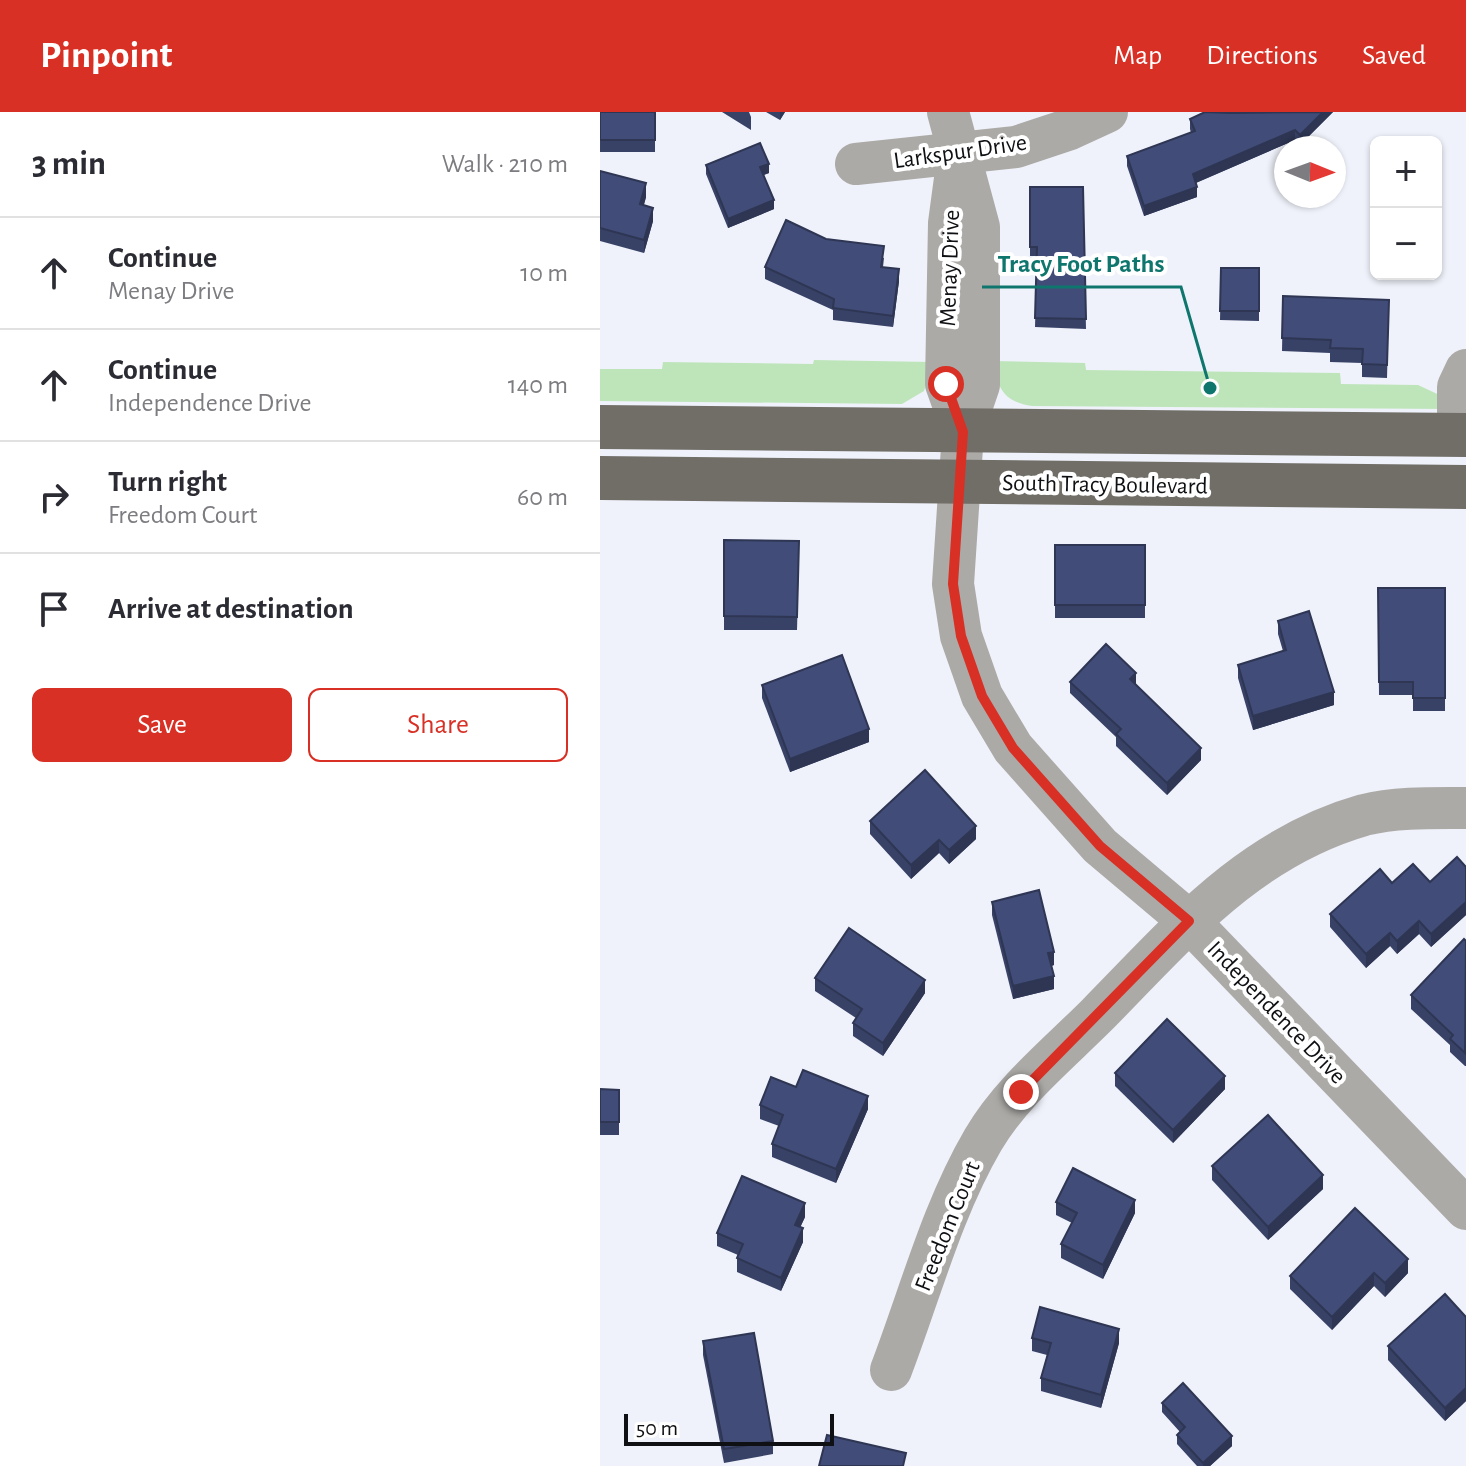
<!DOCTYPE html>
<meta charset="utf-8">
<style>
body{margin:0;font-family:"Alegreya Sans",sans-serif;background:#f2f2f3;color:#2b2b33}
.controls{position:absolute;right:24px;top:24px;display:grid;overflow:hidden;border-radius:12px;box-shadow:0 2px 6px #0004}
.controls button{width:72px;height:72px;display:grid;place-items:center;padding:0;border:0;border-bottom:2px solid #e1e1e2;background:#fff;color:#2b2b33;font:40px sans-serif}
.compass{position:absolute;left:674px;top:24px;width:72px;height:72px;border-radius:50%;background:#fff;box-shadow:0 2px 6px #0004;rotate:91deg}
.scale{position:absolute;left:24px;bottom:20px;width:210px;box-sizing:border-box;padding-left:8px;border:4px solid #0f1013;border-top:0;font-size:22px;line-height:28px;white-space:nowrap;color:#0f1013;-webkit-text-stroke:6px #fff;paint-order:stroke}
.stop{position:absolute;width:24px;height:24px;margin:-18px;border:6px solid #d93025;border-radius:50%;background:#fff}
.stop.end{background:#d93025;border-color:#fff;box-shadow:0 2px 8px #0008}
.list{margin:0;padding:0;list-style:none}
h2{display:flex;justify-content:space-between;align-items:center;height:104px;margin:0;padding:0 32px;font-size:34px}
h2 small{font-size:26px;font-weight:400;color:#7c7c81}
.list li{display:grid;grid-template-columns:52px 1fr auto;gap:24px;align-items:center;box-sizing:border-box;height:112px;padding:0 32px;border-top:2px solid #e1e1e2}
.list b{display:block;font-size:30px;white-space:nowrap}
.list p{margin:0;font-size:26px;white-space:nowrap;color:#7c7c81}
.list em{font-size:26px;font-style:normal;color:#7c7c81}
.actions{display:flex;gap:16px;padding:24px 32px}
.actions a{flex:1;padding:18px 0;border:2px solid #d93025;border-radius:12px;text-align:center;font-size:28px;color:#d93025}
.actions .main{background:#d93025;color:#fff}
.icon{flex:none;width:44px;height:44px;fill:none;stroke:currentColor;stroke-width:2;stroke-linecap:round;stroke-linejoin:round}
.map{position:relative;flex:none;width:866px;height:1354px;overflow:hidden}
header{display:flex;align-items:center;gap:48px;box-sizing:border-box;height:112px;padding:0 40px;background:#d93025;color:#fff}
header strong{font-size:38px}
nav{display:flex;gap:44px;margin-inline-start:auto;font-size:28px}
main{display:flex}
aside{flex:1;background:#fff}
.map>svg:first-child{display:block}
.green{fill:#bee5ba}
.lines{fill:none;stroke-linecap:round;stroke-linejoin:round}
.minor{stroke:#acaaa7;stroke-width:42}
.major{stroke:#716e68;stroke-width:44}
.wall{fill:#384267}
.shaded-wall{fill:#2e3654}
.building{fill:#414d78;stroke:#2e3654;stroke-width:2}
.route{stroke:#d93025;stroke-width:10}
.labels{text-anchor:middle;stroke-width:8;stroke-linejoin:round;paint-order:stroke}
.street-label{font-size:24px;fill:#0f1013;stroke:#fff}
.leader{fill:none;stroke:#0f766e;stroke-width:3}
.callout-dot{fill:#0f766e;stroke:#fff;stroke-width:3}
.callout-label{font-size:26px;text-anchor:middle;font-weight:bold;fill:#0f766e;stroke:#fff;stroke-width:8;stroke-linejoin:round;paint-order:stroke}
</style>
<header>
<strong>Pinpoint</strong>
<nav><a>Map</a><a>Directions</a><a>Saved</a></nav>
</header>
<main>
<aside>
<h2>3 min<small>Walk · 210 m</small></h2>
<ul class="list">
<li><svg class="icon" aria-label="ahead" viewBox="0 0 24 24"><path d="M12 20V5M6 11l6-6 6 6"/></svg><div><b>Continue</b><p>Menay Drive</p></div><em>10 m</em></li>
<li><svg class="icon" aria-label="ahead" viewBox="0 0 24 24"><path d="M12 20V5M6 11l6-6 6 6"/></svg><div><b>Continue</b><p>Independence Drive</p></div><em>140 m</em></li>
<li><svg class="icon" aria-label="right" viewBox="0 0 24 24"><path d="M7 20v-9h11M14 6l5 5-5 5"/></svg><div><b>Turn right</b><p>Freedom Court</p></div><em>60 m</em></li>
<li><svg class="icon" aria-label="arrive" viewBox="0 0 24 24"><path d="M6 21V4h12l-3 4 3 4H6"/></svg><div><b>Arrive at destination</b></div></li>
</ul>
<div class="actions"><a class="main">Save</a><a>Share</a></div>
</aside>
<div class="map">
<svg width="866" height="1354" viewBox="0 0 866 1354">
<rect width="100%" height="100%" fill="#eff2fa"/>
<g class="green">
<path d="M214,248L332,250L324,279L302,292L0,289V257H62L63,250L213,252Z"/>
<path d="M393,249L485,251L486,258L740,261L741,272L818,273L846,286V297L432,294C404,290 397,276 393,249Z"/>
</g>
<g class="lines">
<g class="minor">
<path d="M348,0L379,115V273L363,320L353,472L361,524L382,584L413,636L500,734L589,809L866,1097"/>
<path d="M256,52L416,35L470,17L507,0"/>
<path d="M356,59L349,111L346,272L363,320"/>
<path d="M858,323V275L866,258"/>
<path d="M291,1258C320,1182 342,1098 383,1028C411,980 458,942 497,903C578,821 648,736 764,703C796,695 833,696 866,696"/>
</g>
<g class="major">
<path d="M0,315L866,323"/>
<path d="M0,366L866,375"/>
</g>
</g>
<g class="wall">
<rect x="0" y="0" width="55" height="40"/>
<path d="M122,0H149L151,5V18Z"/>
<path d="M166,0H185L180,8Z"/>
<path d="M631,0H733L700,33L695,28L596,71L597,85L544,104L527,54V44L591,21L590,17V7Z"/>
<path d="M106,53L169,61L164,63L174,97L128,116L106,62Z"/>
<path d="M0,59L46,85L44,93L53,109L44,141L0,129Z"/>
<path d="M430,75H483L486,217L435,215L437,144H430Z"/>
<path d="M226,127L284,146L283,155L299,169L293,215L233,208V198L165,167V155Z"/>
<path d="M621,156H659V209L620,208Z"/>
<path d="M683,184L789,188L787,266L762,265V251L730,250V241L682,239Z"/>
<path d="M124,428L199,442L197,518H124Z"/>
<rect x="455" y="433" width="90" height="73"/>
<path d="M778,476H845V599H813V583H779Z"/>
<path d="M678,509L734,593L653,618L638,566V553L683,539L678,522Z"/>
<path d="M470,570L536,573L601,648L567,683L516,634V625L470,581Z"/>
<path d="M162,573L269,630L190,660L162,586Z"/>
<path d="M270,709L376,727L349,752L339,741L311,767L270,722Z"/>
<path d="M866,755V803L831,835L819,822L797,842L790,834L766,856L730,815V802L792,771L830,770Z"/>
<path d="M392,790L454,853L451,854L454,877L413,887L392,803Z"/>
<path d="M866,829V954H865L850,940V933L811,897V883Z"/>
<path d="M215,866L325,881L283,944L253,924V911L256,906L215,879Z"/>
<path d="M515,961L625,977L573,1031L515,974Z"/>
<path d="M196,975L268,997L236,1071L172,1045V1032L179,1014L160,1007V993Z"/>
<path d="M0,977L19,978V1023H0Z"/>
<path d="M612,1054L723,1077L668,1128L612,1068Z"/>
<path d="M456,1090L535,1101L503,1167L461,1146V1132L472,1111L456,1103Z"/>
<path d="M205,1105L200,1115L203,1130L181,1179L137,1160V1146L138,1143L117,1134V1121Z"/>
<path d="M808,1161L785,1185L774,1174L732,1218L690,1177V1164Z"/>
<path d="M866,1205V1289L845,1309L788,1248V1234Z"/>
<path d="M432,1226L519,1231L501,1296L441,1279V1266L447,1243L432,1239Z"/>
<path d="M103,1229L173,1329V1342L124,1351L103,1243Z"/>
<path d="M562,1291L632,1334L610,1354H597L577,1332V1323L580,1320L562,1300Z"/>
</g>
<g class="shaded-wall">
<path d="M180,0H185L180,8Z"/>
<path d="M723,0H733L700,33V23Z"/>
<path d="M695,18V28L593,72V62Z"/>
<path d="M169,52V61L160,64V55Z"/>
<path d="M46,71V85L40,105V92Z"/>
<path d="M597,75V85L544,104V94Z"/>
<path d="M174,88V97L128,116V107Z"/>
<path d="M53,96V109L44,141V128Z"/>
<path d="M299,157V169L293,215V204Z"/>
<path d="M536,561V573L530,567Z"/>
<path d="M734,580V593L653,618V604Z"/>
<path d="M269,617V630L190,660V647Z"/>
<path d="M601,636V648L567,683V671Z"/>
<path d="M376,714V727L349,752V738Z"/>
<path d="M339,728V741L311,767V753Z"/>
<path d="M866,790V803L831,835V822Z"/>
<path d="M819,809V822L797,842V829Z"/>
<path d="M790,821V834L766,856V842Z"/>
<path d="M454,840V853L448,855V841Z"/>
<path d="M454,864V877L413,887V874Z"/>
<path d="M325,868V881L283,944V931Z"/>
<path d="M625,964V977L573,1031V1018Z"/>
<path d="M268,984V997L236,1071V1057Z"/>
<path d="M723,1063V1077L668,1128V1115Z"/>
<path d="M535,1088V1101L503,1167V1153Z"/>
<path d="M205,1091V1105L195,1127V1113Z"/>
<path d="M203,1116V1130L181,1179V1166Z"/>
<path d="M808,1147V1161L785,1185V1171Z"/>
<path d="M774,1161V1174L732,1218V1205Z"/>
<path d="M519,1217V1231L501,1296V1283Z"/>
<path d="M866,1276V1289L845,1309V1296Z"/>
<path d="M632,1324V1334L610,1354H603V1351Z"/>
</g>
<g class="building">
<rect x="0" y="0" width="55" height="28"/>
<path d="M605,0L630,1L723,0L700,23L695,18L593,62L597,75L544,94L527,44L595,19L590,7Z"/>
<path d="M160,31L169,52L160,55L174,88L128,107L106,53Z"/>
<path d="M0,59L46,71L40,92L53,96L44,128L0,116Z"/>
<path d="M430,75H483L486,207L435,206L437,135H430Z"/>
<path d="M186,108L226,127L284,134L281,155L299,157L293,204L233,196L234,187L165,155Z"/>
<path d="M621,156H659V199H620Z"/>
<path d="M683,184L789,188L787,253L762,252L763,237L730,236L731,228L682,226Z"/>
<path d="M124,428L199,429L197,505L124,504Z"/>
<rect x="455" y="433" width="90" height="60"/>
<path d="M778,476H845V586H813V570H779Z"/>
<path d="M709,499L734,580L653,604L638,553L686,538L678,509Z"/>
<path d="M506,532L536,561L530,567L601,636L567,671L516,622L521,617L470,570Z"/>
<path d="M242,543L269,617L190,647L162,573Z"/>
<path d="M325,658L376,714L349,738L339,728L311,753L270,709Z"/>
<path d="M857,745L866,755V790L831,822L819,809L797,829L790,821L766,842L730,802L780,757L792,771L813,752L830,770Z"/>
<path d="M439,778L454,840L448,841L454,864L413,874L392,790Z"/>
<path d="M249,816L325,868L283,931L253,911L262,897L215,866Z"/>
<path d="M864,827L866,829L865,941L850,927L853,923L811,883Z"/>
<path d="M567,907L625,964L573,1018L515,961Z"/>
<path d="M203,958L268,984L236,1057L172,1032L183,1003L160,993L171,965L196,975Z"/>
<path d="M0,977L19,978V1010H0Z"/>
<path d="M668,1003L723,1063L668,1115L612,1054Z"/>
<path d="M473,1056L535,1088L503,1153L461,1132L477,1101L456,1090Z"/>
<path d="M142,1064L205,1091L195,1113L203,1116L181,1166L137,1146L143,1132L117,1121Z"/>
<path d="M755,1096L808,1147L785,1171L774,1161L732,1205L690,1164Z"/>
<path d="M845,1182L866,1205V1276L845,1296L788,1234Z"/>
<path d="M440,1195L519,1217L501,1283L441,1266L451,1231L432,1226Z"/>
<path d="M154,1221L173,1329L124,1337L103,1229Z"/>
<path d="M583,1271L632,1324L603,1351L577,1323L585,1315L562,1291Z"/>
<path d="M227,1323L306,1341L303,1354H219Z"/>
</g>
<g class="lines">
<path class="route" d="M346,272L363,320L353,472L361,524L382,584L413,636L500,734L589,809L421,980"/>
</g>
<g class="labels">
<g class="street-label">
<text transform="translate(360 39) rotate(-8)" y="8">Larkspur Drive</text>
<text transform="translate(349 156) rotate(-88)" y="8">Menay Drive</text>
<text transform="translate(505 372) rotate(1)" y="8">South Tracy Boulevard</text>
<text transform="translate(677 900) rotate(46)" y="8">Independence Drive</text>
<text transform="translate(347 1114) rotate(-68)" y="8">Freedom Court</text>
</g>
</g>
<path class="leader" d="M610 276L581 175H382"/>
<circle class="callout-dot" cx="610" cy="276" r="8"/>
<g class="callout-label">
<text x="481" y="160">Tracy Foot Paths</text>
</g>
</svg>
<div class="controls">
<button>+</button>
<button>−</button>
</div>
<svg class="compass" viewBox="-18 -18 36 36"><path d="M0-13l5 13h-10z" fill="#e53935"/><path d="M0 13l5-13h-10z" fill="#7c7c81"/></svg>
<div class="scale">50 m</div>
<div class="stop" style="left:346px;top:272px"></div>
<div class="stop end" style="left:421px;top:980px"></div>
</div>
</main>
